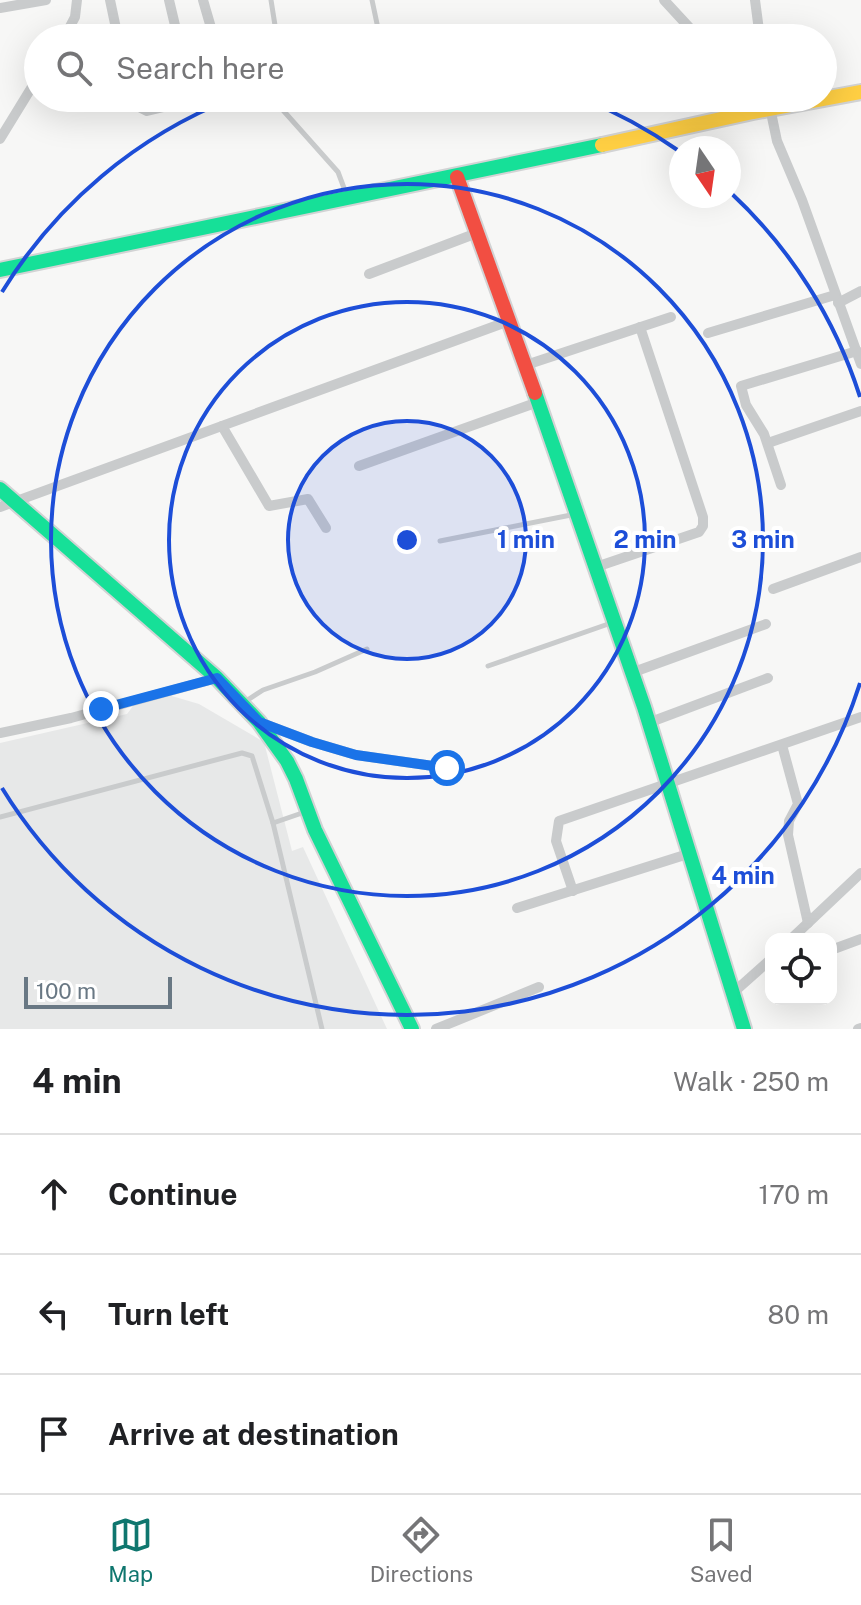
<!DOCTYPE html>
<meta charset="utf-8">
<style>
body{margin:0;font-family:"Public Sans",sans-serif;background:#f2f2f2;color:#202124}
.controls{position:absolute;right:24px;bottom:24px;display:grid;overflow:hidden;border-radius:16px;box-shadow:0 8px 32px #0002}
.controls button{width:72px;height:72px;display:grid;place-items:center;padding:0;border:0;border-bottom:2px solid #e0e0e0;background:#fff;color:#202124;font:40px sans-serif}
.compass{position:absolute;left:669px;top:136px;width:72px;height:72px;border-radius:50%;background:#fff;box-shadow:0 8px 32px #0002;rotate:167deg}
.scale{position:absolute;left:24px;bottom:20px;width:148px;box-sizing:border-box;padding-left:8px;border:4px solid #697884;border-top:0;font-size:22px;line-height:28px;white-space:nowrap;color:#697884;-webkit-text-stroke:6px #fff;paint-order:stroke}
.stop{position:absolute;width:24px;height:24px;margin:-18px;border:6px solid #1a73e8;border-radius:50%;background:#fff}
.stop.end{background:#1a73e8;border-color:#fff;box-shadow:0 2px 8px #0008}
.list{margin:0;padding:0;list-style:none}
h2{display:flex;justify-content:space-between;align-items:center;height:104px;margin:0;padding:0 32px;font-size:34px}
h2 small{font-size:26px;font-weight:400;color:#757577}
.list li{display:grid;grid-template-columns:52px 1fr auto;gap:24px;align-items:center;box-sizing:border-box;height:120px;padding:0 32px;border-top:2px solid #e0e0e0}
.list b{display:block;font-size:30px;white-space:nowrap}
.list em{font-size:26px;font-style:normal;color:#757577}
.icon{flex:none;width:44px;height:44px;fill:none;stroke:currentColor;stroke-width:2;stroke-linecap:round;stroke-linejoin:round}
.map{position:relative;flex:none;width:861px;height:1029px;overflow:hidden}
.search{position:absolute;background:#fff;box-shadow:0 8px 32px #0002;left:24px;right:24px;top:24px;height:88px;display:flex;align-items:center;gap:20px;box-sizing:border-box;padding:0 28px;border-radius:44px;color:#757577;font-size:30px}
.sheet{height:464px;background:#fff}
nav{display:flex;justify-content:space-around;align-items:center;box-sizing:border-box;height:112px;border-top:2px solid #e0e0e0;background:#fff;font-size:22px;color:#757577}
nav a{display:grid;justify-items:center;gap:4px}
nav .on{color:#0f766e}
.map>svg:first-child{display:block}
.built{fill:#e7e8e8}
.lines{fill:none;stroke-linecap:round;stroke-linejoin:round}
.fast-casing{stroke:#d2d3d4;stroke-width:18}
.slow-casing{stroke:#d2d3d4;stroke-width:18}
.jam-casing{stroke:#d2d3d4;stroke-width:18}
.lane{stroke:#c9cbcc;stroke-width:5}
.street{stroke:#c9cbcc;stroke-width:10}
.fast{stroke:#16e098;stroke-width:14}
.slow{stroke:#ffcf43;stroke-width:14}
.jam{stroke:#f24e42;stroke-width:14}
.route{stroke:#1a73e8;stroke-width:10}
.ring{fill:none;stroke:#1d4ed8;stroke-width:4}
.centre{fill:#1d4ed8;stroke:#fff;stroke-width:4}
.ring-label{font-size:24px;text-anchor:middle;font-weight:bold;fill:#1d4ed8;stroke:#fff;stroke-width:8;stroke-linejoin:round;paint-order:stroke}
</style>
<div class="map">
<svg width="861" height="1029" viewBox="0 0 861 1029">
<rect width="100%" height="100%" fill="#f7f7f6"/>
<path class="built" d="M165,694L199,704L264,742L292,851L303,847L387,1029H0V743L127,714L136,702Z"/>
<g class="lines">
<g class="fast-casing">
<g id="fast">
<path d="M0,270L602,145"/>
<path d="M535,393L644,707L744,1029"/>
<path d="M0,489L217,678L259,722L287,761L296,779L315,830L412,1029"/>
</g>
</g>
<g class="slow-casing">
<path id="slow" d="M602,145L753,112L861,92"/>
</g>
<g class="jam-casing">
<path id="jam" d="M457,177L535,393"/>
</g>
<g class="lane">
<path d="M271,0L277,38"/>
<path d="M372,0L380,38"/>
<path d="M277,98L281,108L338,172L347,196"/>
<path d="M440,541L576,514"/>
<path d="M488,666L614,622"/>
<path d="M243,703L263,690L315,672L367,649"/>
<path d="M0,817L242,753L252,756L273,823L305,812"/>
<path d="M273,823L322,1029"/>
</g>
<g class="street">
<path d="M110,0L118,38"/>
<path d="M169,0L178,38"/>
<path d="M203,0L214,38"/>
<path d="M664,0L699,38"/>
<path d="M755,0L760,38"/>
<path d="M0,8L46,0"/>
<path d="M64,38L75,17L77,0"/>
<path d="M138,98L141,108L147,111L202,98"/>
<path d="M744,98L753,112"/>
<path d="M768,98L777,141L802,200L861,364"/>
<path d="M0,139L38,77"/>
<path d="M369,274L477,233"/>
<path d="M838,303L861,291"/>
<path d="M708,333L835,295"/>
<path d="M526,365L671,317"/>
<path d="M222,426L269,506L308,499L326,528"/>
<path d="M768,443L861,411"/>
<path d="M359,466L538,402"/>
<path d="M781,485L764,434L746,405L741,386L857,351"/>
<path d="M0,507L509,321"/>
<path d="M596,567L699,532L703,526V517L640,327"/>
<path d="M773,589L861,557"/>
<path d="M631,673L766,624"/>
<path d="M259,722L312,742L356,755L447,768"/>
<path d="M648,723L768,678"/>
<path d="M0,733L71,718L217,678"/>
<path d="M782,745L798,804L789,821L788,835L808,923"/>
<path d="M573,891L556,841L559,821L861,717"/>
<path d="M517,908L691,853"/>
<path d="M791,939L861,873"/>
<path d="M831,950L861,939"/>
<path d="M734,992L771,959"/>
<path d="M436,1029L539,987"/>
<path d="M858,1029L861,1028"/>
</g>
<use href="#fast" class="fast"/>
<use href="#slow" class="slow"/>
<use href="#jam" class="jam"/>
</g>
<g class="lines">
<path class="route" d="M101,709L217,678L259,722L312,742L356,755L447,768"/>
</g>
<circle cx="407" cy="540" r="119" fill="#1d4ed8" fill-opacity=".12"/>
<g class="ring">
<circle cx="407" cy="540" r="119"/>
<circle cx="407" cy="540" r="238"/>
<circle cx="407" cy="540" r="356"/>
<path d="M860 683A475 475 0 0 1 2 788M2 292A475 475 0 0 1 233 98M581 98A475 475 0 0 1 679 151M731 193A475 475 0 0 1 860 397"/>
</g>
<circle cx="407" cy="540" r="12" class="centre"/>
<g class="ring-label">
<text x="526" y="548">1 min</text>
<text x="645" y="548">2 min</text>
<text x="763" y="548">3 min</text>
<text x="743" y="884">4 min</text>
</g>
</svg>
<div class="controls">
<button><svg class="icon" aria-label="locate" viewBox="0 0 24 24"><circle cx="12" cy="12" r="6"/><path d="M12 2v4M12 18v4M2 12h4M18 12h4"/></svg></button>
</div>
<svg class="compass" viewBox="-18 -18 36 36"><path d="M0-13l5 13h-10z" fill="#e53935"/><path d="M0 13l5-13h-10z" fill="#757577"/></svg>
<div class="scale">100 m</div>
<div class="stop" style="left:447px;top:768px"></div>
<div class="stop end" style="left:101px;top:709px"></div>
<div class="search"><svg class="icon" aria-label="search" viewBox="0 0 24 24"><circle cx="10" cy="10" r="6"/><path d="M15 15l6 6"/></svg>Search here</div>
</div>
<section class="sheet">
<h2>4 min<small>Walk · 250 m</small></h2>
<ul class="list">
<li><svg class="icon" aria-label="ahead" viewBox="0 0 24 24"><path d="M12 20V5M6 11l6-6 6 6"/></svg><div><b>Continue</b></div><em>170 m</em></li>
<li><svg class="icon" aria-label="left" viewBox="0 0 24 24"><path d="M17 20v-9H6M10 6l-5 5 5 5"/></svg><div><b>Turn left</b></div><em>80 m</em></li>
<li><svg class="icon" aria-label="arrive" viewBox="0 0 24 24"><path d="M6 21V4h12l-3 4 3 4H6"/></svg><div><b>Arrive at destination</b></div></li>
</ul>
</section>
<nav>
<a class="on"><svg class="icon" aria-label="map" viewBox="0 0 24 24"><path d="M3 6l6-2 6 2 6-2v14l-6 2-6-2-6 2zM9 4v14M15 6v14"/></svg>Map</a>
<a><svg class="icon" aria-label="directions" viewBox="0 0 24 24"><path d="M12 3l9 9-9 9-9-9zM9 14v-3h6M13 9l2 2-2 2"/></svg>Directions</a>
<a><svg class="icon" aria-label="saved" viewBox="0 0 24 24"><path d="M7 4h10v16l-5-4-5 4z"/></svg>Saved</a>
</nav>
